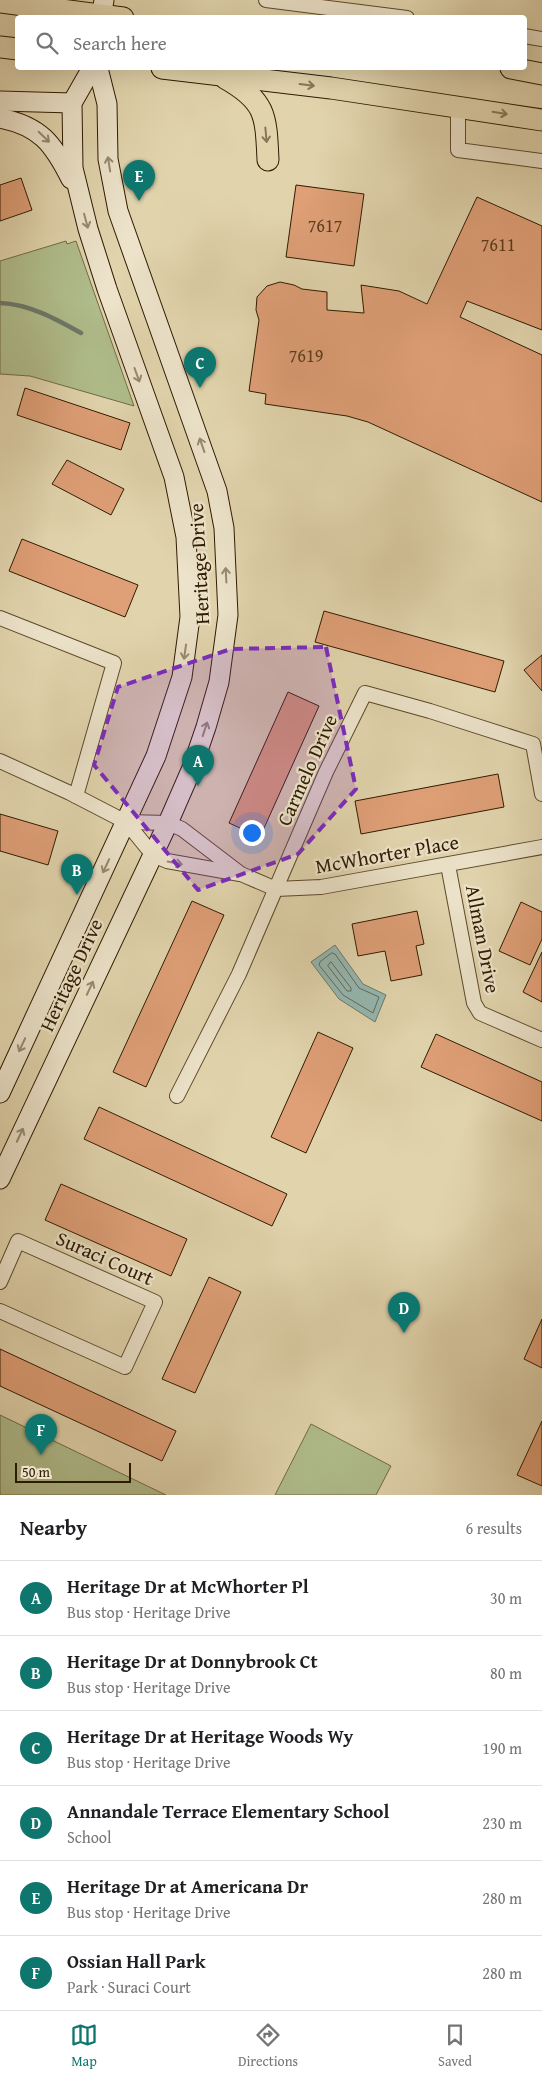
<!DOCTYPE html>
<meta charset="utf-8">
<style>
body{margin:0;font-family:"Gentium Book Plus",serif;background:#f6f6f6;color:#202124}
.scale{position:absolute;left:15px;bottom:12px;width:116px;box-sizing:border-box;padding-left:5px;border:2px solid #2f1b00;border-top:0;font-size:14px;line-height:18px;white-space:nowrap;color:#2f1b00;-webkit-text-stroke:4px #ece3ca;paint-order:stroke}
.you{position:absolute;left:251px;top:832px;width:18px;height:18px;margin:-12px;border:4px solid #fff;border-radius:50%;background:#1a73e8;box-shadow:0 0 0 8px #1a73e833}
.badge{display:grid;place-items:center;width:32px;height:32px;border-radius:50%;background:#0f766e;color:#fff;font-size:16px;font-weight:700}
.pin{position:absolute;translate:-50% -41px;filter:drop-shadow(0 1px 2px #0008)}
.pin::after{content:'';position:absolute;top:26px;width:18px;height:15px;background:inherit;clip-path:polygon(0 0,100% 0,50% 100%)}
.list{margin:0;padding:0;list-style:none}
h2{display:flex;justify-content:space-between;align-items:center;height:65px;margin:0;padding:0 20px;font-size:21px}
h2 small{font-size:16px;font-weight:400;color:#757577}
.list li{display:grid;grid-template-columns:32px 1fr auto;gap:15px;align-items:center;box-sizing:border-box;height:75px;padding:0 20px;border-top:1px solid #e0e0e0}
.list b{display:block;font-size:19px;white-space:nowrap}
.list p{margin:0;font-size:16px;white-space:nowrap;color:#757577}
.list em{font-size:16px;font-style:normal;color:#757577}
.icon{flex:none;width:28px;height:28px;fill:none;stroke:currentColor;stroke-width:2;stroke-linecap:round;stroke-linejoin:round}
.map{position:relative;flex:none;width:542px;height:1495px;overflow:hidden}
.search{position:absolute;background:#fff;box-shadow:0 5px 20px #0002;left:15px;right:15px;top:15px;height:55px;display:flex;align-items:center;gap:12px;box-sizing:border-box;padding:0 18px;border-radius:5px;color:#757577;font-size:19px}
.sheet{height:515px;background:#fff}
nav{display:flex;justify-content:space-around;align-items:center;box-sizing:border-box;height:70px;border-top:1px solid #e0e0e0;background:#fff;font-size:14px;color:#757577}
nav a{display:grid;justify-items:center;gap:2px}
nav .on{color:#0f766e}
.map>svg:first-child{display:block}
.green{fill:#b0bd8c;stroke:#706c46}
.water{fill:#95b7b1;stroke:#6c796a}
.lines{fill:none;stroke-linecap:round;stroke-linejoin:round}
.shore{stroke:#626958;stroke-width:1}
.stream{stroke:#6c796a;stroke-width:4.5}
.building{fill:#df9f77;stroke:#2f1b00}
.street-casing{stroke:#5c492b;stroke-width:16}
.secondary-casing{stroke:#2f1b00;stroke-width:21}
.primary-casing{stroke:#2f1b00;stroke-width:23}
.street{stroke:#ece3ca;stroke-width:14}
.secondary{stroke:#ece3ca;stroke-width:19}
.primary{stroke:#e1d4ad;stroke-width:21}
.oneway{stroke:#887856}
.oneway2{stroke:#97896f}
.marked{fill:#7b2cbf;fill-opacity:0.2;stroke:#7b2cbf;stroke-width:4;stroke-dasharray:10 6;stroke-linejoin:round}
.labels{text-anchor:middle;stroke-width:4.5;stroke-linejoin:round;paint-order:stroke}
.number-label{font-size:18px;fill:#5b3c1e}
.street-label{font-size:20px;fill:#2f1b00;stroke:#ece3ca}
</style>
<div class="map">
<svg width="542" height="1495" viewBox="0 0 542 1495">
<rect width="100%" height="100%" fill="#e1d4ad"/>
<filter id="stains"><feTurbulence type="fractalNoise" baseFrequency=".004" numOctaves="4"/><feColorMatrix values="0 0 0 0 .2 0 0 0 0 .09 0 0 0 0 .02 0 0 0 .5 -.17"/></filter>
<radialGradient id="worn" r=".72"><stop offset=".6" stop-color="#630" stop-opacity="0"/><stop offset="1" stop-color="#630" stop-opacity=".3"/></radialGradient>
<g class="green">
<path d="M66,241L67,244L76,241L134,406L30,376L0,374V261Z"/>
<path d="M0,1415L166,1495H0Z"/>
<path d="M311,1424L391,1466L376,1495H275Z"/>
</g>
<path class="water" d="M335,945L363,984L386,995L375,1022L339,999L311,962Z"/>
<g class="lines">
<g class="shore">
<path d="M332,953L335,954L359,988L379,997L373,1013L343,995L319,965L320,962Z"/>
<path d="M331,962L351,988V991H347L328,966Z"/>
</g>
<path class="stream" d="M0,303C29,304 56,319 81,333"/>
</g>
<g class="building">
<path d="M21,178L32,210L0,221V185Z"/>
<path d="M296,185L364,194L354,266L286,257Z"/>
<path d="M477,197L542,226V330L467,301L460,317L542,355V502L368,422L347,416L265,404L266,394L249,391L259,320L256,310L257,297L267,286L280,282L294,285L302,289L327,292V310L364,313L361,285L399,291L427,304Z"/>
<path d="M25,388L130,423L121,450L17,415Z"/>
<path d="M67,460L124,489L111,515L52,484Z"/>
<path d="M22,539L138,585L125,617L9,571Z"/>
<path d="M324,611L504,661L495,692L315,642Z"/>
<path d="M542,655V691L524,670Z"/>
<path d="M288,692L319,706L260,837L229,823Z"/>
<path d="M498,774L504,807L361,834L355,801Z"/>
<path d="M0,814L58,831L48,865L0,851Z"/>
<path d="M192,901L224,915L146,1087L113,1072Z"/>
<path d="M521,902L542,912V939L530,965L499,951Z"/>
<path d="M417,911L424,944L416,946L422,975L391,981L385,951L358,956L352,924Z"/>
<path d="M542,952V1002L523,992Z"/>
<path d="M318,1032L353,1048L306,1153L271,1137Z"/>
<path d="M436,1034L542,1082V1121L421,1067Z"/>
<path d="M99,1107L287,1194L272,1226L84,1139Z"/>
<path d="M61,1184L187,1239L171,1276L45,1220Z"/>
<path d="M209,1277L241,1292L195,1393L162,1379Z"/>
<path d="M542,1319V1368L524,1359Z"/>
<path d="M0,1349L176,1431L162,1461L0,1386Z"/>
<path d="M542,1421V1486L517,1475Z"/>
</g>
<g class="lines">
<g class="street-casing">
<g id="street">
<path d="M266,0L407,18"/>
<path d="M524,36L542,39"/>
<path d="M458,107V150L542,161"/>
<path d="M0,618L114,663L76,796"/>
<path d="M0,761L70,793L126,822L153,855L167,861L240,874"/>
<path d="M126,822L168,823L182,829L241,874L276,889L321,887L542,847"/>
<path d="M448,865L474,1003L480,1013L542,1040"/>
<path d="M177,1096L239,974L326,772L365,693L430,711L533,744L542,794"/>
<path d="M0,1282L18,1241L155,1302L125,1367L0,1311"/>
</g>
</g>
<g class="secondary-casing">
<g id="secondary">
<path d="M101,18L104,0"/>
<path d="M0,101L72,103"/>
<path d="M0,118C40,126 53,143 71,179"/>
<path d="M0,1093L156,756L182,677L190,617L186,537L174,477L107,289L88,229L73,168L72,103L92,68"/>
<path d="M0,1179L168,823L192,768L206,727L219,682L228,615L224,528L217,491L118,211L108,159L107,104L98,68"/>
</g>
</g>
<g class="primary-casing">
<g id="primary">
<path d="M0,2L123,18"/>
<path d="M0,47L18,49"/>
<path d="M162,68L331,88L542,120"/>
<path d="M511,68L542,74"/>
<path d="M225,78C266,101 266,115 268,160"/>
</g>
</g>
<use href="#street" class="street"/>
<use href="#secondary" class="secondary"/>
<use href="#primary" class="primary"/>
</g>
<defs><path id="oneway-shaft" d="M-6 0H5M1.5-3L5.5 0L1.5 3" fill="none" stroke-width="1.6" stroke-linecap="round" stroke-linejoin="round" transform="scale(1.25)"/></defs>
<g class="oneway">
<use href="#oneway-shaft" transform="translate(307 85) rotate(7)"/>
<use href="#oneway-shaft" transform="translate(500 113) rotate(9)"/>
<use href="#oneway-shaft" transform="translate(266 135) rotate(85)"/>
</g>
<g class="oneway2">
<use href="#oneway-shaft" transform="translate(44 137) rotate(44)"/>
<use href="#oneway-shaft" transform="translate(109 164) rotate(-99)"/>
<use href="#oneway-shaft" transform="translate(86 221) rotate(75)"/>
<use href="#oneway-shaft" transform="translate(137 375) rotate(70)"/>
<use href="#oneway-shaft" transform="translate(202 445) rotate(-109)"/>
<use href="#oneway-shaft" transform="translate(226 575) rotate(-93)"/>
<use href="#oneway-shaft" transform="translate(185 652) rotate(98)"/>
<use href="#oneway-shaft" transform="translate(205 729) rotate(-72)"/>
<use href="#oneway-shaft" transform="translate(175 863) rotate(11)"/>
<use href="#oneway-shaft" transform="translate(106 866) rotate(115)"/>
<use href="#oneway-shaft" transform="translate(90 988) rotate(-65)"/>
<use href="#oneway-shaft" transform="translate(22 1045) rotate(115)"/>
<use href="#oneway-shaft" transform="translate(20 1135) rotate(-65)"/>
</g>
<path class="marked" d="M326,647L356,789L298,854L198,890L94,765L118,687L231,649Z"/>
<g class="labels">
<g class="number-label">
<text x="325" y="232">7617</text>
<text x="498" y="251">7611</text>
<text x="306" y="362">7619</text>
</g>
<g class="street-label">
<text transform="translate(199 564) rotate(-93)" y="7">Heritage Drive</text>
<text transform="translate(307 770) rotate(-66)" y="7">Carmelo Drive</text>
<text transform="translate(387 854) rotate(-10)" y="7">McWhorter Place</text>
<text transform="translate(483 939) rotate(79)" y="7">Allman Drive</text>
<text transform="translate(71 975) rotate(-65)" y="7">Heritage Drive</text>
<text transform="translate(105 1258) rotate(24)" y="7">Suraci Court</text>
</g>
</g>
<rect width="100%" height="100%" filter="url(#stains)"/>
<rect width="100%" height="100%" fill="url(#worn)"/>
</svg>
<div class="scale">50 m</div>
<div class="you"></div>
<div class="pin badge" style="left:198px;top:786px">A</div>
<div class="pin badge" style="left:77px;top:895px">B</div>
<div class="pin badge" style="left:200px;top:388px">C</div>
<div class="pin badge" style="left:404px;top:1333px">D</div>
<div class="pin badge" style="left:139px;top:201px">E</div>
<div class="pin badge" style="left:41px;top:1455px">F</div>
<div class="search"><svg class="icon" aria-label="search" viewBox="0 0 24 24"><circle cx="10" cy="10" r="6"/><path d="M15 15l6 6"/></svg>Search here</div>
</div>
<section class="sheet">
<h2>Nearby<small>6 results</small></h2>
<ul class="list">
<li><span class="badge">A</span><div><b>Heritage Dr at McWhorter Pl</b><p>Bus stop · Heritage Drive</p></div><em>30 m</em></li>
<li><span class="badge">B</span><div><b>Heritage Dr at Donnybrook Ct</b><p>Bus stop · Heritage Drive</p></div><em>80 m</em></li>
<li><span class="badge">C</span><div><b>Heritage Dr at Heritage Woods Wy</b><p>Bus stop · Heritage Drive</p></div><em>190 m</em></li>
<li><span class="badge">D</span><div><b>Annandale Terrace Elementary School</b><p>School</p></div><em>230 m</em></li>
<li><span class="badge">E</span><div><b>Heritage Dr at Americana Dr</b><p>Bus stop · Heritage Drive</p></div><em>280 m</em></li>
<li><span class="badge">F</span><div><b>Ossian Hall Park</b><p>Park · Suraci Court</p></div><em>280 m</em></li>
</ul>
</section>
<nav>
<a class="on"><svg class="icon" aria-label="map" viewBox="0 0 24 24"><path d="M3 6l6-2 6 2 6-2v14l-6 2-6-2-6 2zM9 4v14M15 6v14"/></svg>Map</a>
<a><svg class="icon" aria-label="directions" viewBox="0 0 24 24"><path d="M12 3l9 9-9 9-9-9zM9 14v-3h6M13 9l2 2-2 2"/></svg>Directions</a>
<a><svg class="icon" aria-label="saved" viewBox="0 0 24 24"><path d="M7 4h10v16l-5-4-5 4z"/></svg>Saved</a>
</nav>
